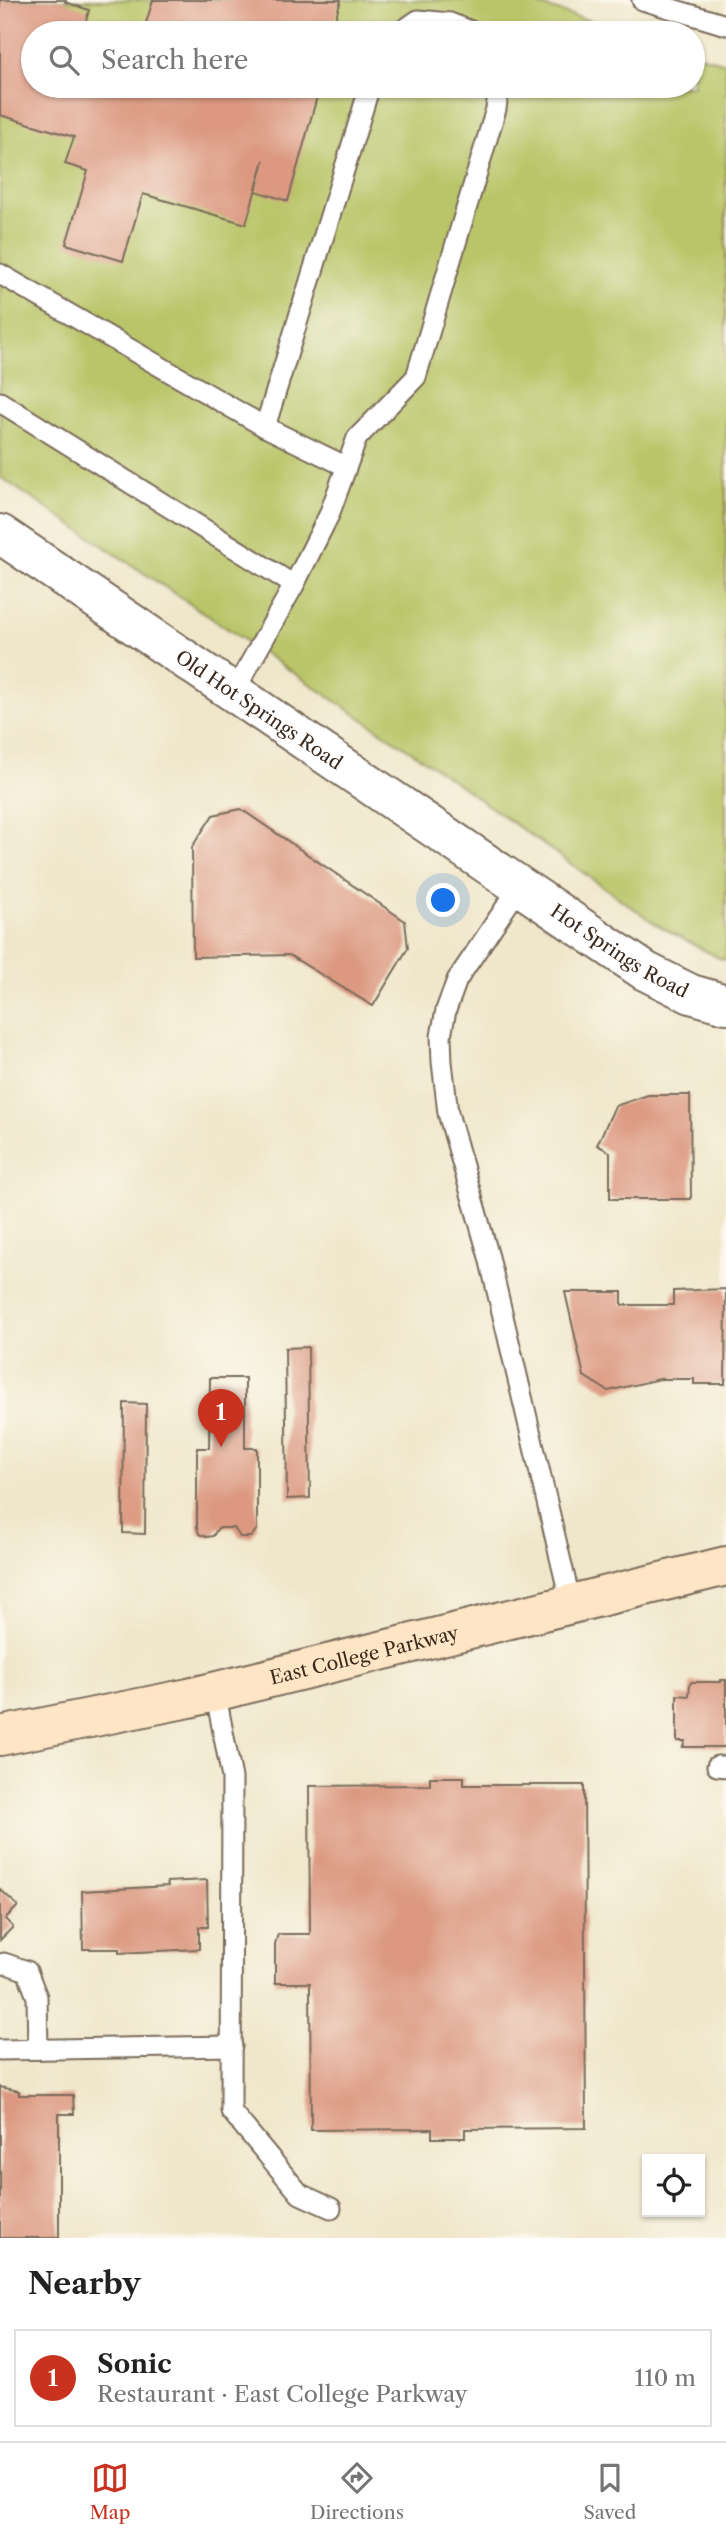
<!DOCTYPE html>
<meta charset="utf-8">
<style>
body{margin:0;font-family:"Libre Caslon Text",serif;background:#f2f2f2;color:#222}
.controls{position:absolute;right:21px;bottom:21px;display:grid;overflow:hidden;border-radius:0px;box-shadow:0 2px 5px #0004}
.controls button{width:63px;height:63px;display:grid;place-items:center;padding:0;border:0;border-bottom:2px solid #e0e0e0;background:#fff;color:#222;font:35px sans-serif}
.you{position:absolute;left:444px;top:901px;width:24px;height:24px;margin:-18px;border:5px solid #fff;border-radius:50%;background:#1a73e8;box-shadow:0 0 0 10px #1a73e833}
.badge{display:grid;place-items:center;width:46px;height:46px;border-radius:50%;background:#c8321e;color:#fff;font-size:23px;font-weight:700}
.pin{position:absolute;translate:-50% -58px;filter:drop-shadow(0 2px 4px #0008)}
.pin::after{content:'';position:absolute;top:37px;width:24px;height:21px;background:inherit;clip-path:polygon(0 0,100% 0,50% 100%)}
.list{margin:0;padding:0;list-style:none}
h2{display:flex;justify-content:space-between;align-items:center;height:91px;margin:0;padding:0 28px;font-size:30px}
h2 small{font-size:23px;font-weight:400;color:#767676}
.list li{display:grid;grid-template-columns:46px 1fr auto;gap:21px;align-items:center;box-sizing:border-box;height:98px;margin:0 14px 14px;padding:0 14px;border:2px solid #e0e0e0;border-radius:0px}
.list b{display:block;font-size:26px;white-space:nowrap}
.list p{margin:0;font-size:23px;white-space:nowrap;color:#767676}
.list em{font-size:23px;font-style:normal;color:#767676}
.icon{flex:none;width:38px;height:38px;fill:none;stroke:currentColor;stroke-width:2;stroke-linecap:round;stroke-linejoin:round}
.map{position:relative;flex:none;width:726px;height:2238px;overflow:hidden}
.search{position:absolute;background:#fff;box-shadow:0 2px 5px #0004;left:21px;right:21px;top:21px;height:77px;display:flex;align-items:center;gap:18px;box-sizing:border-box;padding:0 24px;border-radius:38px;color:#767676;font-size:26px}
.sheet{height:203px;background:#fff}
nav{display:flex;justify-content:space-around;align-items:center;box-sizing:border-box;height:98px;border-top:2px solid #e0e0e0;background:#fff;font-size:19px;color:#767676}
nav a{display:grid;justify-items:center;gap:4px}
nav .on{color:#c8321e}
.map>svg:first-child{display:block}
.green{fill:#b9c567;stroke:#7a7842;stroke-width:2}
.building{fill:#dc9880}
.lines{fill:none;stroke-linecap:round;stroke-linejoin:round}
.service-casing{stroke:#7a6c5b;stroke-width:23}
.minor-casing{stroke:#7a6c5b;stroke-width:42}
.secondary-casing{stroke:#7a6c5b;stroke-width:42}
.service{stroke:#fff;stroke-width:19}
.minor{stroke:#fff;stroke-width:38}
.secondary{stroke:#fde5c5;stroke-width:38}
.labels{text-anchor:middle;stroke-width:5;stroke-linejoin:round;paint-order:stroke}
.street-label{font-size:19px;fill:#3b2a1e;stroke:#fbf7ec}
</style>
<div class="map">
<svg width="726" height="2238" viewBox="0 0 726 2238">
<rect width="100%" height="100%" fill="#fbf7ec"/>
<filter id="ink" filterUnits="userSpaceOnUse"><feTurbulence type="fractalNoise" baseFrequency=".0143" numOctaves="2"/><feDisplacementMap in="SourceGraphic" scale="14" xChannelSelector="R" yChannelSelector="G"/><feConvolveMatrix kernelMatrix="1 2 1 2 8 2 1 2 1" color-interpolation-filters="sRGB"/></filter>
<filter id="wash" filterUnits="userSpaceOnUse"><feTurbulence type="fractalNoise" baseFrequency=".00686" numOctaves="4" result="noise"/><feDisplacementMap in="SourceGraphic" scale="28" xChannelSelector="R" yChannelSelector="G"/><feGaussianBlur stdDeviation="1.57" result="paint"/><feColorMatrix in="noise" values="0 0 0 0 0 0 0 0 0 0 0 0 0 0 0 0 0 1.4 0 .05"/><feComposite in="paint" operator="in"/></filter>
<g filter="url(#wash)">
<rect width="100%" height="100%" fill="#f0e7cb"/>
<path class="green" d="M0,0H522L629,33H33V86H693V53L726,63V960L719,958L657,925L424,760L0,477Z"/>
<g id="blocks">
<g class="building">
<path d="M0,0H66L65,2L89,10L85,25L109,33H33V86H320L288,201L256,191L264,160L246,224L143,194L123,261L66,244L88,171L65,164L74,137L0,115Z"/>
<path d="M153,0H341L331,33H143Z"/>
<path d="M241,809L405,921L408,948L373,1006L289,955L193,957L192,847L213,815Z"/>
<path d="M648,1095H690L691,1199H610V1152L597,1145L615,1106Z"/>
<path d="M726,1289L725,1384H694V1379H660L608,1391L584,1376L565,1292H622V1305H673V1291Z"/>
<path d="M308,1347L310,1498L287,1499L285,1348Z"/>
<path d="M210,1378H245V1448H257V1529L251,1537H240L234,1528H218L213,1536L206,1537L199,1534L197,1527V1448H209Z"/>
<path d="M124,1403L146,1404L145,1534L123,1533Z"/>
<path d="M721,1680H726V1747H683L685,1741H677V1695L689,1696L690,1684L692,1682H721Z"/>
<path d="M430,1777H464V1785H584L586,2128L465,2129V2138H432V2129L311,2130L310,1983H275V1944L278,1934H310L309,1786L430,1785Z"/>
<path d="M207,1880L208,1927H199V1949L119,1953V1949H83L82,1891L168,1886L167,1882Z"/>
<path d="M0,1889L18,1906L5,1919L13,1927L0,1940Z"/>
<path d="M0,2087L19,2091V2095H73L74,2114H59V2238H0Z"/>
</g>
</g>
</g>
<g filter="url(#ink)">
<use href="#blocks" fill-opacity="0" stroke="#7a6c5b" stroke-width="2"/>
<g class="lines">
<g class="service-casing">
<g id="service">
<path d="M642,0L726,25"/>
<path d="M399,33L418,20L450,23L476,33"/>
<path d="M0,274L265,427L345,466"/>
<path d="M0,402L294,585L234,692"/>
<path d="M265,427L370,86"/>
<path d="M294,585L329,515L357,438L416,377L496,109L499,86"/>
<path d="M520,886L457,980L446,1010L441,1036L442,1062L448,1113L489,1257L571,1604"/>
<path d="M215,1691L232,1778L231,2111L300,2194L331,2208"/>
<path d="M717,1766L726,1767"/>
<path d="M0,1965L4,1963L27,1971L37,1997L38,2049"/>
<path d="M0,2050L232,2046"/>
</g>
</g>
<g class="minor-casing">
<g id="minor">
<path id="s1" d="M0,534L645,971L691,994L726,1004"/>
</g>
</g>
<g class="secondary-casing">
<g id="secondary">
<path id="s2" d="M0,1736L189,1698L726,1566"/>
</g>
</g>
<use href="#service" class="service"/>
<use href="#minor" class="minor"/>
<use href="#secondary" class="secondary"/>
</g>
</g>
<g class="labels">
<g class="street-label">
<text dy="7" stroke="none"><textPath href="#s1" startOffset="313">Old Hot Springs Road</textPath></text>
<text dy="7" stroke="none"><textPath href="#s1" startOffset="747">Hot Springs Road</textPath></text>
<text dy="7" stroke="none"><textPath href="#s2" startOffset="373">East College Parkway</textPath></text>
</g>
</g>
</svg>
<div class="controls">
<button><svg class="icon" aria-label="locate" viewBox="0 0 24 24"><circle cx="12" cy="12" r="6"/><path d="M12 2v4M12 18v4M2 12h4M18 12h4"/></svg></button>
</div>
<div class="you"></div>
<div class="pin badge" style="left:221px;top:1447px">1</div>
<div class="search"><svg class="icon" aria-label="search" viewBox="0 0 24 24"><circle cx="10" cy="10" r="6"/><path d="M15 15l6 6"/></svg>Search here</div>
</div>
<section class="sheet">
<h2>Nearby<small></small></h2>
<ul class="list">
<li><span class="badge">1</span><div><b>Sonic</b><p>Restaurant · East College Parkway</p></div><em>110 m</em></li>
</ul>
</section>
<nav>
<a class="on"><svg class="icon" aria-label="map" viewBox="0 0 24 24"><path d="M3 6l6-2 6 2 6-2v14l-6 2-6-2-6 2zM9 4v14M15 6v14"/></svg>Map</a>
<a><svg class="icon" aria-label="directions" viewBox="0 0 24 24"><path d="M12 3l9 9-9 9-9-9zM9 14v-3h6M13 9l2 2-2 2"/></svg>Directions</a>
<a><svg class="icon" aria-label="saved" viewBox="0 0 24 24"><path d="M7 4h10v16l-5-4-5 4z"/></svg>Saved</a>
</nav>
